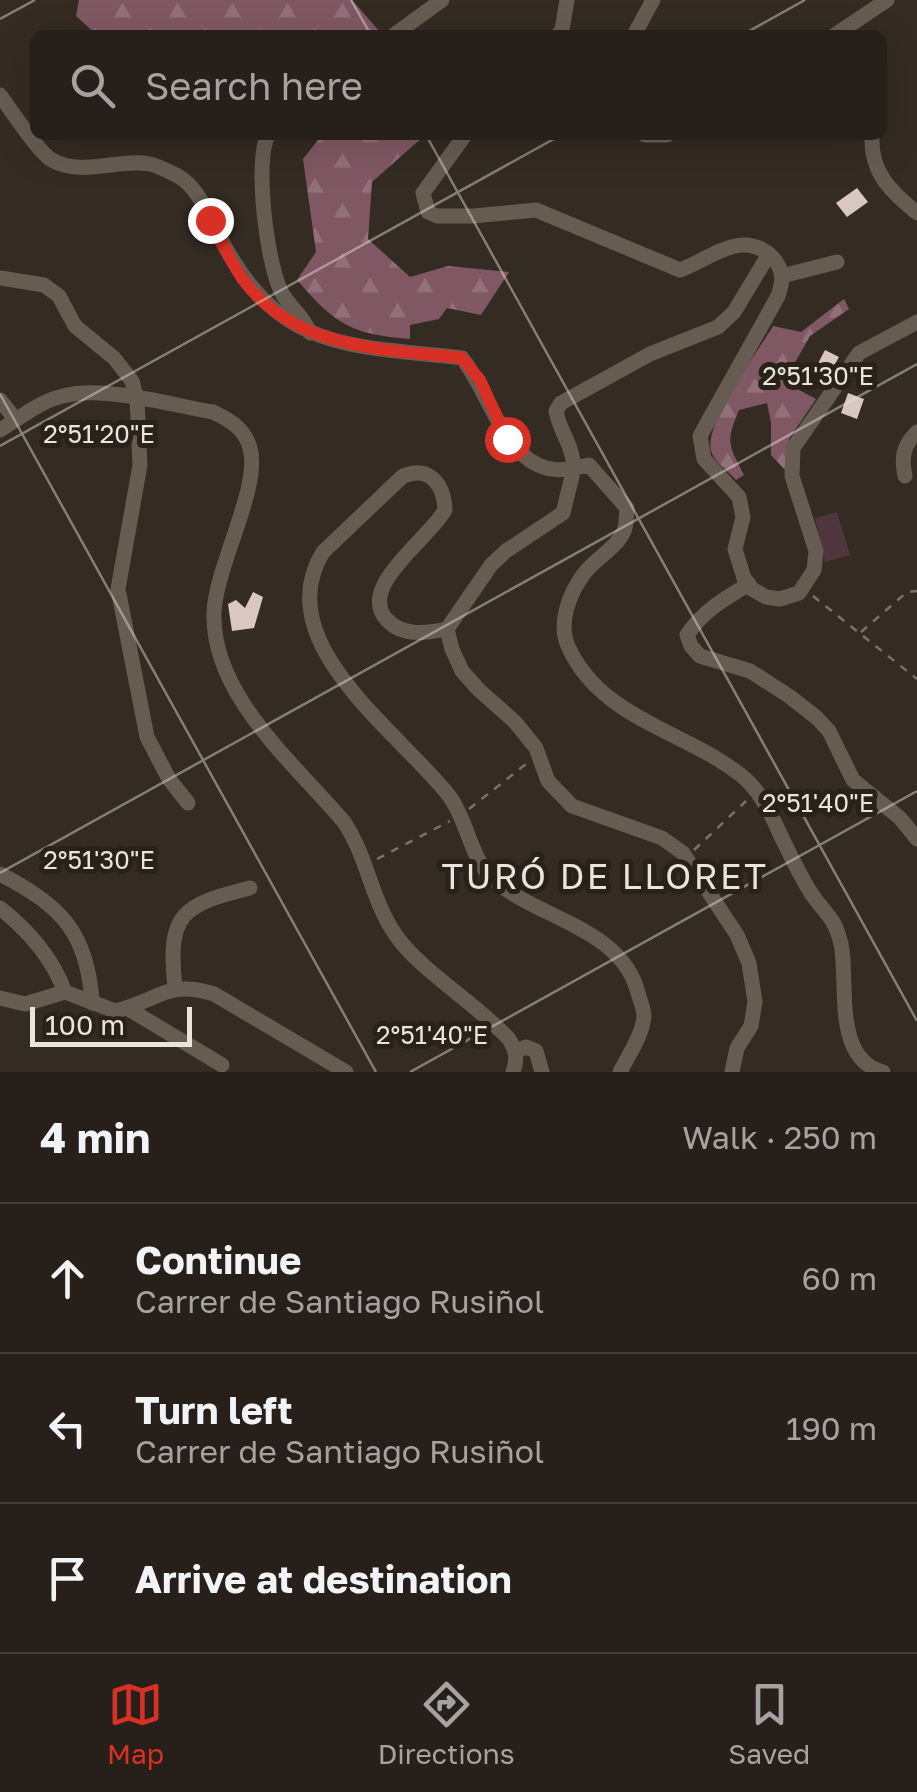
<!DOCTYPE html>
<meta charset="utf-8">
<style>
body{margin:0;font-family:"Golos Text",sans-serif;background:#2f2823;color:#f1f3f6}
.scale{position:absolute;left:30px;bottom:25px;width:162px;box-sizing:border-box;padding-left:10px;border:5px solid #e9e4de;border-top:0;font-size:28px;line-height:35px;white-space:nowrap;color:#e9e4de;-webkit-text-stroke:8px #2a2119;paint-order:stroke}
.stop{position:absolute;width:30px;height:30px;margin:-22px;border:8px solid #d93025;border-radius:50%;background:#fff}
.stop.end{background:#d93025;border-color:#fff;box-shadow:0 2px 10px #0008}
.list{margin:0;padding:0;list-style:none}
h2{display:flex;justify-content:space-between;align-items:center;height:130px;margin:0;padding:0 40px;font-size:42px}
h2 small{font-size:32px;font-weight:400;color:#a4a3a2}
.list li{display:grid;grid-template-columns:65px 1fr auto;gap:30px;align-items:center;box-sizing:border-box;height:150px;padding:0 40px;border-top:2px solid #433e39}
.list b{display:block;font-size:38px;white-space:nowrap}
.list p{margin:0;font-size:32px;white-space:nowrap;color:#a4a3a2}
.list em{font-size:32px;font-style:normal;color:#a4a3a2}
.icon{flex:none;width:55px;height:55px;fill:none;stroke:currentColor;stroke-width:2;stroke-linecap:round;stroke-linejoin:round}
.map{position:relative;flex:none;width:917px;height:1072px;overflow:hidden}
.search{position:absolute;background:#27201a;box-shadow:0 10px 40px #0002;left:30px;right:30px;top:30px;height:110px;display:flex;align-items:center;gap:25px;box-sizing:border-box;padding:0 35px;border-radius:15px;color:#a4a3a2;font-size:38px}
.sheet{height:580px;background:#27201a}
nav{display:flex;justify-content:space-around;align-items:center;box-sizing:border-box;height:140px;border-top:2px solid #433e39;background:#27201a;font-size:28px;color:#a4a3a2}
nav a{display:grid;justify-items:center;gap:5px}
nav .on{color:#d93025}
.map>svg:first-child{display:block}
.grass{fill:#4f353d}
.forest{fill:url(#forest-firs)}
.building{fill:#d8c7c3}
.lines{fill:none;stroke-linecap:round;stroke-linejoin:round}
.path{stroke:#7a726b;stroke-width:2.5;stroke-dasharray:8 8;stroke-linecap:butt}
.minor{stroke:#665c52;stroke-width:15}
.route{stroke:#d93025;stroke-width:12}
.ticks{fill:none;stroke:#e9e4de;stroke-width:2.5;stroke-opacity:0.45}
.labels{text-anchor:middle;stroke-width:10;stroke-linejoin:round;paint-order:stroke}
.neighbourhood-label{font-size:35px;letter-spacing:2.5px;fill:#e9e4de;stroke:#2a2119}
.ticks-label{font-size:25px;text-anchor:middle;fill:#e9e4de;stroke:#2a2119;stroke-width:10;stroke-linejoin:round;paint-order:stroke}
</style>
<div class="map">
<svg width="917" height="1072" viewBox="0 0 917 1072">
<defs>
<pattern id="forest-firs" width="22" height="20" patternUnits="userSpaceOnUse" patternTransform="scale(2.5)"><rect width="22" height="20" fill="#805864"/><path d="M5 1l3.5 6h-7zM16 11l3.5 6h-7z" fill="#92707a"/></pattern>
</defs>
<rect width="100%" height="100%" fill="#342b22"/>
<path class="grass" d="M837,512L850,555L825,562L815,518Z"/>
<g class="forest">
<path d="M79,0H352L380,32L377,35H97L76,16Z"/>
<path d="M322,135H425L372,182L368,239L410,277L448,266L509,272L481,315L447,308L439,319L410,325V339C351,334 336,325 297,280L316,252L303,159Z"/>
<path d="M844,299L849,309L810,336L784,382L816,399L789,439L785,470L771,455V423L767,403L739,410C725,443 729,445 744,475L736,480C728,471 714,462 711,451C704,423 758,352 773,326L801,332Z"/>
</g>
<g class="building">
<path d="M857,188L868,202L847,217L836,203Z"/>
<path d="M825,350L839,357L825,382L812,375Z"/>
<path d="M848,393L864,399L857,419L841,413Z"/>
<path d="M253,592L263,597L254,628L232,631L228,604L236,600L245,608Z"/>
</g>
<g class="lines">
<g class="path">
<path d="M813,596L917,679"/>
<path d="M861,632L907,592L917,591"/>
<path d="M469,809L526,764"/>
<path d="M694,850L746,801"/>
<path d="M377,859L450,821"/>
</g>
<g class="minor">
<path d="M394,35L442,0"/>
<path d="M558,35L562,30L567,0"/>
<path d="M634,35L653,0"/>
<path d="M835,35L887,0"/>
<path d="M0,95C10,109 40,154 52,160C81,177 120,158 150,164C159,166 170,172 178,176C199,187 213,224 224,245C283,353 353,345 462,358C494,398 509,483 574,468C572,442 560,433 556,411L561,403L650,354L718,327L734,312L769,254"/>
<path d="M268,135C254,161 267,269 283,295C292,309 304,317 310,333"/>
<path d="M465,135L423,193L428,212L437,216H474L536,210L680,270C712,258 744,227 774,259C784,271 783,282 778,296L700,436L704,459L739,497L743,517L735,549L744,578L752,589L766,597L780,599L799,593L814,570L816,551L792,476L793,448L859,353L917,322"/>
<path d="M645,135H667"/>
<path d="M872,135C870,172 890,191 917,213"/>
<path d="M782,276L837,262"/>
<path d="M0,278L44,285L59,296L75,326L114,358L132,381L137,399L140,465L118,589L147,737L169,779L188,803"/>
<path d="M0,400L16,420"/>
<path d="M0,430C20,418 40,401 63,396C105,385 170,405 213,412C230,420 245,429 250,448C261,487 216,566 214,612C211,695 295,764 344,822C368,858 371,899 395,934C418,969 478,1005 509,1039C516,1051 518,1058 513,1072"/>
<path d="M905,476C901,457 903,446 917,432"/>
<path d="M749,584C724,599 703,611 687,635L691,646L700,656L750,671L789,696L817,718L829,731L853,780L900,818L917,839"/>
<path d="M447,629C427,633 403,637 387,620C356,587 429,539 445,510C444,485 430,465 403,476L323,552C267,643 401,733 450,797C468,822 470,857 492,878C534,918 622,927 638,993C640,1000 644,1009 644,1016C643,1034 628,1056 620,1072"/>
<path d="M0,874C60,905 88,932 92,1003"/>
<path d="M0,908C29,931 52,957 65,992"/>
<path d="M175,987C167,913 182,905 250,888"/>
<path d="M0,998L25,1004L65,992L115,1011C158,1001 167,979 214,994L346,1072"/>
<path d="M127,1008L222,1065"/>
<path d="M516,1051L526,1047L536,1051L542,1072"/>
<path d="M732,1072L737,1048L751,1026L755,1002L749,963L737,935L683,853L662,838L572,806L548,781L536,748L515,722L479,690L462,671L452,649L447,629L491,565L506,551L563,513L574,468L589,465L627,508C626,516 627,524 624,531C616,549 594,559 583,575C569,594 558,624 568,646C600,719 686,731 742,776C756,787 765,803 773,819C785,844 796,869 811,893C825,914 835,917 841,944C849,983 832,1058 883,1072"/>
</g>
</g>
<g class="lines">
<path class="route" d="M210,220C221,240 231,263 244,281C296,350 385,349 462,358L480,380L507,439"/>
</g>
<path class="ticks" d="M351,0L371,35M0,19L35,0M742,35L805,0M426,135L917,1021M0,394L376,1072M0,446L561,135M0,873L917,364M410,1072L917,791"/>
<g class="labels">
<g class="neighbourhood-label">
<text x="605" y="889">TURÓ DE LLORET</text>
</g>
</g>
<g class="ticks-label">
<text x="818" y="385">2°51'30"E</text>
<text x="99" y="443">2°51'20"E</text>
<text x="818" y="812">2°51'40"E</text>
<text x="99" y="869">2°51'30"E</text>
<text x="432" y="1044">2°51'40"E</text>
</g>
</svg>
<div class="scale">100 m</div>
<div class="stop" style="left:507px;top:439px"></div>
<div class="stop end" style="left:210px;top:220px"></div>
<div class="search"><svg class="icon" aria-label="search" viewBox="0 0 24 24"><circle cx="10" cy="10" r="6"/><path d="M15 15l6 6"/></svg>Search here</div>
</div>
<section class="sheet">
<h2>4 min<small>Walk · 250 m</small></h2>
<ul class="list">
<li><svg class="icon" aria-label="ahead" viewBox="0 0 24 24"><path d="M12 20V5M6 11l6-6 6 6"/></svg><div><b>Continue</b><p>Carrer de Santiago Rusiñol</p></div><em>60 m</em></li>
<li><svg class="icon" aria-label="left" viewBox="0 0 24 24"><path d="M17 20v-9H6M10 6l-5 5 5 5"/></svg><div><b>Turn left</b><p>Carrer de Santiago Rusiñol</p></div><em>190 m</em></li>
<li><svg class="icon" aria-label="arrive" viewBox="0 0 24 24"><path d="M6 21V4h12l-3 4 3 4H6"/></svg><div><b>Arrive at destination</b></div></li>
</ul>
</section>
<nav>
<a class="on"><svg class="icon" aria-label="map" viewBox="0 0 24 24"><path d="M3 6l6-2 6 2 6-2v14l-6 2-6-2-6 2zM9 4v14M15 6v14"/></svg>Map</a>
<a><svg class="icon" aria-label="directions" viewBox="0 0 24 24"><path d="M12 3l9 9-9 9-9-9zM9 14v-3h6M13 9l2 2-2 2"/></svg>Directions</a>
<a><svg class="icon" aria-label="saved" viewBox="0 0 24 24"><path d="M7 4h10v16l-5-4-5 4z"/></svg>Saved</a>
</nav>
